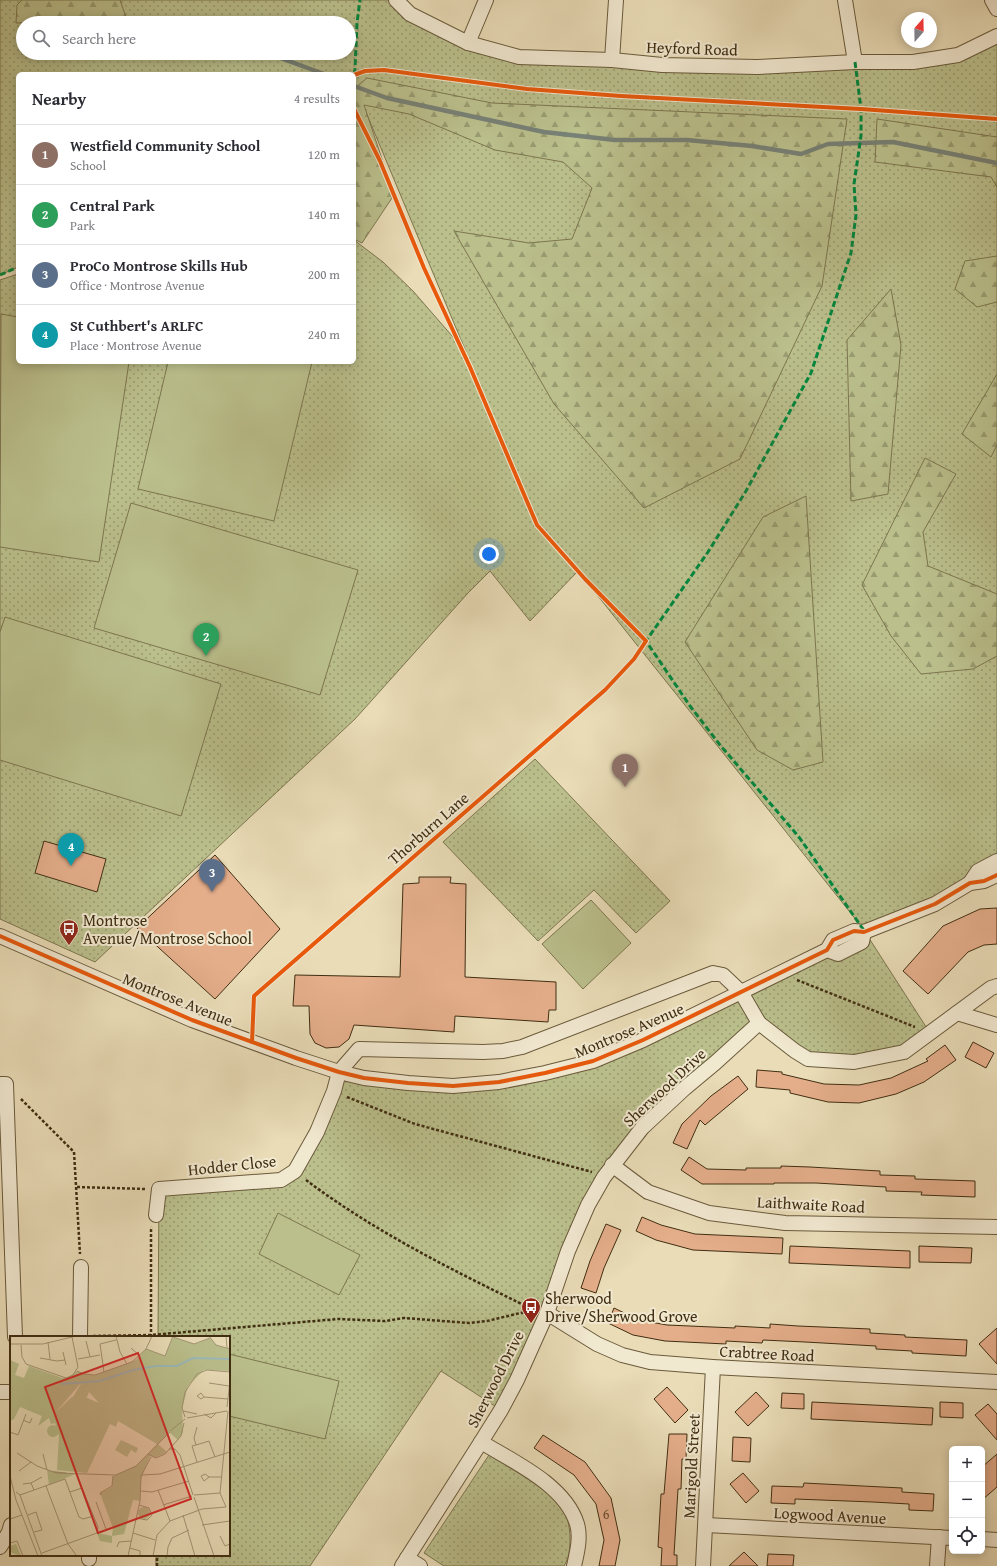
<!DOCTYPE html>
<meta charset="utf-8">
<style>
body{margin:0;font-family:"Gentium Book Plus",serif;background:#f7f7f7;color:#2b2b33}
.controls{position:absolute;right:12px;bottom:12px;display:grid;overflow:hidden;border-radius:6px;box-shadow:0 2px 10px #0003}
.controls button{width:36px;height:36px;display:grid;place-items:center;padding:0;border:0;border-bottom:1px solid #e1e1e2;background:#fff;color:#2b2b33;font:20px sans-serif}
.compass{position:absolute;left:901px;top:12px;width:36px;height:36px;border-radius:50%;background:#fff;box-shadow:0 2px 10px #0003;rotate:20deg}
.you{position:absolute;left:489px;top:554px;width:14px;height:14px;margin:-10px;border:3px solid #fff;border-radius:50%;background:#1a73e8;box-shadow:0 0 0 6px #1a73e833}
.badge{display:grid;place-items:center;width:26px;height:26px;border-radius:50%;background:#8f2418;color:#fff;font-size:13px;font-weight:700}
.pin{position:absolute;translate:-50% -33px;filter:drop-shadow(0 1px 2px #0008)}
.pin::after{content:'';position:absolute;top:21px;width:14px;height:12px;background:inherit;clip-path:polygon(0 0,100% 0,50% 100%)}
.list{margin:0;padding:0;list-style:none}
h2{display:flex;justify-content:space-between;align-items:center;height:52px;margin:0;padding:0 16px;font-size:17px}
h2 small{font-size:13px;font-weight:400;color:#7c7c81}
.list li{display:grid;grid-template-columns:26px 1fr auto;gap:12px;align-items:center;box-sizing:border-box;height:60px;padding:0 16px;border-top:1px solid #e1e1e2}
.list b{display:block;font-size:15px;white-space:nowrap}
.list p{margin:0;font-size:13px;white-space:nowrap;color:#7c7c81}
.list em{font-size:13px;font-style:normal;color:#7c7c81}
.icon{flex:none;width:22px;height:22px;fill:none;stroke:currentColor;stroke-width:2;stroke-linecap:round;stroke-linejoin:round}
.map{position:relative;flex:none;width:997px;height:1566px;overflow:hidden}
.search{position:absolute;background:#fff;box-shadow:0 2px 10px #0003;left:16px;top:16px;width:340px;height:44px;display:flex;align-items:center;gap:10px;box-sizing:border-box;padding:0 14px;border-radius:22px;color:#7c7c81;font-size:15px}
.panel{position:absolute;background:#fff;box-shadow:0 2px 10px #0003;left:16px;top:72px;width:340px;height:292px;border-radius:6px}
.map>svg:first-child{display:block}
.grass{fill:url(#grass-dots);stroke:#7d764f;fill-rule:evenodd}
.forest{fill:url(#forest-firs);stroke:#7d764f}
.garden{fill:#babf8c;stroke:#7d764f}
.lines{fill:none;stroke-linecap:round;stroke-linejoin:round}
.stream{stroke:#778176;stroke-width:4.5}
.building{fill:#e5ae8b;stroke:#402e12}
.minor-casing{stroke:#6a5a3b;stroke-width:16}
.path{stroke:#402e12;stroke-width:2.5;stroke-dasharray:3 2;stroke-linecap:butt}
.minor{stroke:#f1e8d0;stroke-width:14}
.quiet{stroke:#00873e;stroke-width:3;stroke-dasharray:6 3;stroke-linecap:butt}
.cycleway-casing{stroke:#f1e8d0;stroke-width:6}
.cycleway{stroke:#e8590c;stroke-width:4}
.labels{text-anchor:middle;stroke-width:4;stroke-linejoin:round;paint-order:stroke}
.number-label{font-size:14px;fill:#694e30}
.street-label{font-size:16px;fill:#402e12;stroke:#f1e8d0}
.poi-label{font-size:16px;fill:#402e12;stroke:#f1e8d0;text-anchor:start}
.inset-river{fill:none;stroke:#9cb9b9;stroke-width:2}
.inset-road{fill:none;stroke:#a59675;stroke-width:1}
.view{fill:#d62828;fill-opacity:0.15;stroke:#d62828;stroke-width:2}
.inset-edge{fill:none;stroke:#402e12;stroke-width:2}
</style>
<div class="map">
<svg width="997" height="1566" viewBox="0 0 997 1566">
<defs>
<pattern id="grass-dots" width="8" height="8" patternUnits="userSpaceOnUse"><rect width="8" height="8" fill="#babf8c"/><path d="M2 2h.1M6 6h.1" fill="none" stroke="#999c71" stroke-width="1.8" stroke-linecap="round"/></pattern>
<pattern id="forest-firs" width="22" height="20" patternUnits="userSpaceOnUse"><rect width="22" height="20" fill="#babf8c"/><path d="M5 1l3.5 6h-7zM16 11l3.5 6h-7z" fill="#999c71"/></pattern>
</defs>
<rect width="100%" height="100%" fill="#e9dcb7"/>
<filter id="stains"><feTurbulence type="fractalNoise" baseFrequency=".005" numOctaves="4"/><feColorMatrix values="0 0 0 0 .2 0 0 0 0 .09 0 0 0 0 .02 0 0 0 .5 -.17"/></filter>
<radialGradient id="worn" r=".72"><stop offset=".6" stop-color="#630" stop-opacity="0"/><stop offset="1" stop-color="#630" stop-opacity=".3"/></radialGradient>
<g class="grass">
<path d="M0,0H396L410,14L519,57L855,62L958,55L997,35V867L865,932L930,1033L870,1058L795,1051L743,994L759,1023L685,1088L588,1205L501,1410L441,1371L310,1566H156V1555H229V1337H158L159,1189L286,1177L339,1072L453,1086L593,1061L865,931L578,571L530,621L490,571L468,593L355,719L95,962L0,919V280L18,274V362H354V240L383,262L413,291L466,352L363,105L354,90V74H18V267L0,275ZM23,23H349V53H23Z"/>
<path d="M535,759L670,901L636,933L594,890L538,941L443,842Z"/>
<path d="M489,1455C512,1470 557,1492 567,1518C569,1524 570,1532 570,1539C570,1548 569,1559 564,1566H444L424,1553Z"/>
</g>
<g class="forest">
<path d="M22,0H120L128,23H72L67,21L16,23L17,5Z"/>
<path d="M367,78L492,103L847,119L822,286L740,459L644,508L554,404L454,231L529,243L572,239L592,188L563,162L495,150L409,114L364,105L394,195L362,243L354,239V89Z"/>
<path d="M877,119L997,137V187L991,177L875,162Z"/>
<path d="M997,256V302L977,307L955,289L965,261Z"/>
<path d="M891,289L901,345L888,494L851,501L847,340Z"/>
<path d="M997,374V445L991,457L962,434Z"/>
<path d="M925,458L956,474L923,532L928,566L997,594V656L973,669L921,674L891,636L862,585Z"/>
<path d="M806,496L823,762L793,770L757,750L685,642L763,517Z"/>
</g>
<g class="garden">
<path d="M1,314L18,317V362H129L99,562L0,547Z"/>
<path d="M168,362H312L274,521L138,489Z"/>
<path d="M131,503L358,570L320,695L94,628Z"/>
<path d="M5,617L221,684L181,816L0,760V632Z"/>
<path d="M591,900L631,943L583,989L542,944Z"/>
<path d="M278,1213L360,1255L339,1295L259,1254Z"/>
<path d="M229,1354L339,1381L325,1439L229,1416Z"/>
</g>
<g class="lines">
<g class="stream">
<path d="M267,53L324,74"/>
<path d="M354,86L387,98L544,132L615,140H687L752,146L801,154L828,144L893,142L997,163"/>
</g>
</g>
<g class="building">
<path d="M44,841L106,859L97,892L35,873Z"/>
<path d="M215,855L280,929L215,999L137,928Z"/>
<path d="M419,877H451L450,883L466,884L465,977L556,982V1010H549L548,1022L455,1016L454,1032L354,1025L349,1039L339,1047L326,1048L315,1043L310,1034L309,1006H293L295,975L400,977L403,884L419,883Z"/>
<path d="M997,908V944L984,945L968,952L928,994L903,971L943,926L980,909Z"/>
<path d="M973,1042L994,1053L986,1068L965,1057Z"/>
<path d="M945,1045L956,1060L924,1082L896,1094L859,1103L828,1102L790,1093V1090L756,1087L757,1070L782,1072V1074L824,1084L859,1085L891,1078L928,1061L926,1059Z"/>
<path d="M738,1076L748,1089L705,1125L700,1120L687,1149L673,1143L682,1124L711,1096Z"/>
<path d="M689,1157L707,1169L746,1170V1168H781V1166L810,1167L880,1171V1175L915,1176V1179L975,1181V1197L921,1195L922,1192L886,1191V1187L816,1183H774V1184H702L681,1170Z"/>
<path d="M642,1217L661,1225L695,1234L783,1238L782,1254L693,1250L656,1240L636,1231Z"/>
<path d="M606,1224L621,1230L604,1268L596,1293L581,1288L590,1261Z"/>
<path d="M790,1246L910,1251V1268L789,1263Z"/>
<path d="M919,1246L972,1248L971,1263L919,1262Z"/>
<path d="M614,1308L639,1320L667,1325L735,1328V1326L770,1328V1324L798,1326L870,1329V1333L905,1335V1337L967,1340L966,1356L912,1353V1351L876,1349V1346L805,1342L763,1340L762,1343L726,1341V1344L665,1341L633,1335L608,1323Z"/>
<path d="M997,1328V1364L979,1344Z"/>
<path d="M667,1387L688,1410L675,1423L654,1399Z"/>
<path d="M756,1392L769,1406L748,1426L735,1412Z"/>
<path d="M782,1393L804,1394V1409L781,1408Z"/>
<path d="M812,1402L933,1408L932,1425L811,1419Z"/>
<path d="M940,1402L963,1403V1418L940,1417Z"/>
<path d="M988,1404L997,1414V1440L975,1415Z"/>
<path d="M669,1434H687L686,1459H682L681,1489H678L674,1555H677V1566H661L662,1548L658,1547L661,1494H664Z"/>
<path d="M543,1435L585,1462L611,1498L620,1540L615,1566H599L604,1540L596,1504L574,1475L534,1448Z"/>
<path d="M733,1437L751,1438L750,1462L732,1461Z"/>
<path d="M997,1454V1487L982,1500V1467Z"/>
<path d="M743,1473L759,1491L746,1503L730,1484Z"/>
<path d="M804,1483L902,1488V1492L934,1494L933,1511L909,1510V1504L873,1502L795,1499V1504L771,1503L772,1486L803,1487Z"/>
<path d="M744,1552L758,1566H729Z"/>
<path d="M768,1554L794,1555L793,1566H767Z"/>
</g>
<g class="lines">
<g class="minor-casing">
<g id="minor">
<path d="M396,0L410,14L468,43L519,57L612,60L662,65L757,67L855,62H913L958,55L997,36"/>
<path d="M845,0L855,62"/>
<path d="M992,0L997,9"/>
<path d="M468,43L486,0"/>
<path d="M612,60L616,0"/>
<path d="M970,883L978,871L997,861"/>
<path d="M0,936L192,1020L296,1058L339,1072L364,1078L408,1083L453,1086L499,1082L545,1073L593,1061L643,1040L827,950L833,940L854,931L864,932L935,904L970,883L984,881L997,875"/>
<path d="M827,950L838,954L862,942L864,932"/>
<path d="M957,1013L997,1025"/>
<path d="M0,1084H6L15,1337"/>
<path d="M612,1165L648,1192L709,1213L785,1223L997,1227"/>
<path d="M156,1215L159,1189L281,1180L295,1171L317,1132L334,1091L339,1072L359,1049L483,1052L503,1051L522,1047L713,973L723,975L741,992L759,1023L795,1051L808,1059L854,1062L904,1052L991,988L997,986"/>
<path d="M547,1313L597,1344L622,1355L650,1362L713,1367L997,1382"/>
<path d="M80,1337L81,1267"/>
<path d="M0,1392H11"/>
<path d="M481,1442C514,1462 565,1485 577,1524C581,1537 577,1553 574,1566"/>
<path d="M706,1525L952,1538"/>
<path d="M982,1539L997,1540"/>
<path d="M0,1547L9,1532L11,1525"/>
<path d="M89,1555V1559"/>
<path d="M407,1558L420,1566"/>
<path d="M402,1566L481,1442L501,1410L517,1380L547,1313L568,1251L588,1205L604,1177L642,1128L685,1088L715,1063L759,1023"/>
<path d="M703,1566L713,1367"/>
<path d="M937,1566L939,1537"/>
</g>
</g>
<g class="path">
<path d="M797,980L915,1027"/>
<path d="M347,1097L415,1124L592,1172"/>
<path d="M21,1099L74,1152L80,1254"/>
<path d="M306,1180C375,1232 456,1272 534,1310"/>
<path d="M77,1187L146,1189"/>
<path d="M93,1336L151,1335L338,1319L385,1321L404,1318L469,1323L487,1321L533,1310"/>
<path d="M151,1337V1230L152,1227"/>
<path d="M157,1566V1555"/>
</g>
<use href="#minor" class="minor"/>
<g class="quiet">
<path d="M855,62L861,109V136L854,184L856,215L851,253L811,373L746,491L708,552L646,641L690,706L720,745L799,837L865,932"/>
<path d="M354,74L355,69L357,23L360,0"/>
<path d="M0,275L18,267"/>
</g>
<g class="cycleway-casing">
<g id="cycleway">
<path d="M354,75L365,71L384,70L527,89L621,96L861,109L997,119"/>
<path d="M0,936L192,1020L296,1058L339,1072L364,1078L408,1083L453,1086L499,1082L545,1073L593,1061L643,1040L827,950L833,940L854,931L864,932L935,904L970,883L984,881L997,875"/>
<path d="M252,1042L254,996L605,690L634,659L646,641L585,579L537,525L470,367L424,268L380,161L354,109"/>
</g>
</g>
<use href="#cycleway" class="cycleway"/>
</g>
<defs>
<g id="bus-pin" transform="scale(1)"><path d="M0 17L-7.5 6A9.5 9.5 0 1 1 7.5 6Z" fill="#8f2418" stroke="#f1e8d0"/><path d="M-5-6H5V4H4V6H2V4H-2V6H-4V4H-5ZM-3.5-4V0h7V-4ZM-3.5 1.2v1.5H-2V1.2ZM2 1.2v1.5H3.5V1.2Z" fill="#fff"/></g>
</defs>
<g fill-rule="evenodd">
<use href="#bus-pin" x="69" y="929"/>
<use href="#bus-pin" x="531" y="1307"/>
</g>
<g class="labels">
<g class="number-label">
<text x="606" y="1519">6</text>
</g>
<g class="street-label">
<text transform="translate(692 48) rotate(2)" y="6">Heyford Road</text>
<text transform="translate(428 828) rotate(-41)" y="6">Thorburn Lane</text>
<text transform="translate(178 999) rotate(22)" y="6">Montrose Avenue</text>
<text transform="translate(629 1030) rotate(-23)" y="6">Montrose Avenue</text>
<text transform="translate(664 1087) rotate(-43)" y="6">Sherwood Drive</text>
<text transform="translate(232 1165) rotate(-6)" y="6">Hodder Close</text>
<text transform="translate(811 1204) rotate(3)" y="6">Laithwaite Road</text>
<text transform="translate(767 1353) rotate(3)" y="6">Crabtree Road</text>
<text transform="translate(495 1379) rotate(-63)" y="6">Sherwood Drive</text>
<text transform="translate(691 1466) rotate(-87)" y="6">Marigold Street</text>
<text transform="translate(830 1515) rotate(3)" y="6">Logwood Avenue</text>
</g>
<g class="poi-label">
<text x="83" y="926">Montrose<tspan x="83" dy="18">Avenue/Montrose School</tspan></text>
<text x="545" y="1304">Sherwood<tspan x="545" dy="18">Drive/Sherwood Grove</tspan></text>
</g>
</g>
<g transform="translate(10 1336)">
<rect width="220" height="220" fill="#e9dcb7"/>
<path d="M163,1L185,8L200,2L206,9L220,13V35L194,34L178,50L172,73L173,96L168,104L159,96L148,108L157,116L145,122L140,120L131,143L130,165L123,164L114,198L102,200V207L90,205L87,197L102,200L103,192L90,157L102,151L103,140L126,130L147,108L108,85L106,91L100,88L77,137L47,134L49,100L45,87L41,88L39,82L28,90L32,80L10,71L4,83L0,85V24L9,28L5,39L14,42L19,30L52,42L60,41L67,35L74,38L85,39L126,24L136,13L155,20ZM71,47L89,67L75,61H62L46,76ZM111,104L128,112L126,117L121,114L117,121L105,114ZM37,134L65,138L39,149ZM128 177a6 6 0 1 1 12 0a6 6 0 1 1-12 0Z" fill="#babf8c" fill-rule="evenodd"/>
<path d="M183,14L220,19V28L203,26L181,33L176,38L171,52L165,53L169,32L162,31L164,41L159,60L162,66L157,71L153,61L156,43L141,44L137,47L134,43L140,39L134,34L122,36L121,32L146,27L167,28L170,20ZM118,33L121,50L120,69L112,77L85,57L97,54V49L93,47L73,48L79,56L77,61H63L72,46ZM128,48L135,67L131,69L126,54ZM5,58L9,72L0,83V61ZM137,62L140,63L141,72L151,73L153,76L148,80L144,83L135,76ZM127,70L138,94L135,96L121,88ZM6,208L11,220L0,216V210Z" fill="#babf8c"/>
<path d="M76,68L78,90L65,92L62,70ZM59,78L64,100L51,103L46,80ZM37 95a6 6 0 1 1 12 0a6 6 0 1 1-12 0ZM88,92L89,105L65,106L64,93ZM79,107L80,121L57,122V108Z" fill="#babf8c"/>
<path class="inset-river" d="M51,48L90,45L123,34L146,30H167L183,22L220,23"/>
<path class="inset-road" d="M106,0L110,16L117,28M199,0L206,9L220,13M216,0L217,12M163,1L184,8L200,2M76,5L80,21M38,6L40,23M0,8H33L66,0M11,9L12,21L16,28L56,42L63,39L68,31L62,1M121,12L130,20M136,13L155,20L163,0M53,16L56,29M30,22L47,25L55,24M68,23L90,19M67,35L74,38L85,39L122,26L136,13L142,0M94,36L90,8L106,4M199,47L219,50M194,61L191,63L187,60L191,57L194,61L218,63M217,71L220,45M173,75L187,78M194,78L201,82L206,77M175,81L172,72L175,56L187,38L197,34L220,36M177,82L217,75M13,84L20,87L22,82M160,95L175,83M0,96L8,99L16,78M186,109L184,102L187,91M159,113H165L170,119L183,159M7,117L27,130L46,137L106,139L126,130L160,96M33,118L37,134M138,118L146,122L155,118L171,100L174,87M187,126L182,110L186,109L199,105L205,121M9,135L21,126M44,136L56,137M132,139L150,138L220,116M0,140L6,164L28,220M199,141L195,138L191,140L194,145L199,141H212M21,147L32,141M13,148L21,147L24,154M36,150L58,208L66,219M148,154L160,185M131,155L142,156L179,145M6,156L10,159L32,220M10,159L55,143L69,181L73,183L84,180M91,159L90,157L102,150L103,140M184,159L210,157M184,161L204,220M86,166L96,193M153,169L182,160M18,179L26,176L32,194L24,196M173,179L185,220M126,182L137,184L142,179L139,172L129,169M0,183L12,179M192,189L220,185M123,197L145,204M210,200L215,210L220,208M0,207L7,205L13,220M107,211L109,206L121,205M120,212L130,215V220M32,217L87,197L88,191L72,152L60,156M118,220L130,165L131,140L141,121M143,220L147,199L160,185L192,173L216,171L210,157L218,75M157,220L158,211L162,202L179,194"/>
<path class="view" d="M128,17L181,163L88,197L35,51Z"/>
<rect width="220" height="220" class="inset-edge"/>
</g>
<rect width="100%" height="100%" filter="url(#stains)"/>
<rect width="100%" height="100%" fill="url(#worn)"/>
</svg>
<div class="controls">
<button>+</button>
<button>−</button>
<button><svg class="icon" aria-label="locate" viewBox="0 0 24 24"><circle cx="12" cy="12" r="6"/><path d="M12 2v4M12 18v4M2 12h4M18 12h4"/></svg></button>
</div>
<svg class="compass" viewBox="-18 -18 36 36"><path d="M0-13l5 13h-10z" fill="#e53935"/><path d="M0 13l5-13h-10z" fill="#7c7c81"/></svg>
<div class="you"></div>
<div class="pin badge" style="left:625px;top:787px;background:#8d6e63">1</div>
<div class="pin badge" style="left:206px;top:656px;background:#2e9e5b">2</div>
<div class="pin badge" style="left:212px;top:892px;background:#5c6f8a">3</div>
<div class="pin badge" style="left:71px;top:866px;background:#0f9aa8">4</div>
<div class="search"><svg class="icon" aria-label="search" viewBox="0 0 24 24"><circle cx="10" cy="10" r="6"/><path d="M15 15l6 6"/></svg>Search here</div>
<section class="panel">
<h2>Nearby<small>4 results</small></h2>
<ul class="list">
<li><span class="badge" style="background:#8d6e63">1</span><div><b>Westfield Community School</b><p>School</p></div><em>120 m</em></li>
<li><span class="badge" style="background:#2e9e5b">2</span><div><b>Central Park</b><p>Park</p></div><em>140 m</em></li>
<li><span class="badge" style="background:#5c6f8a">3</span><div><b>ProCo Montrose Skills Hub</b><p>Office · Montrose Avenue</p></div><em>200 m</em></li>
<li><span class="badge" style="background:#0f9aa8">4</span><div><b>St Cuthbert's ARLFC</b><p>Place · Montrose Avenue</p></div><em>240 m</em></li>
</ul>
</section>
</div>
